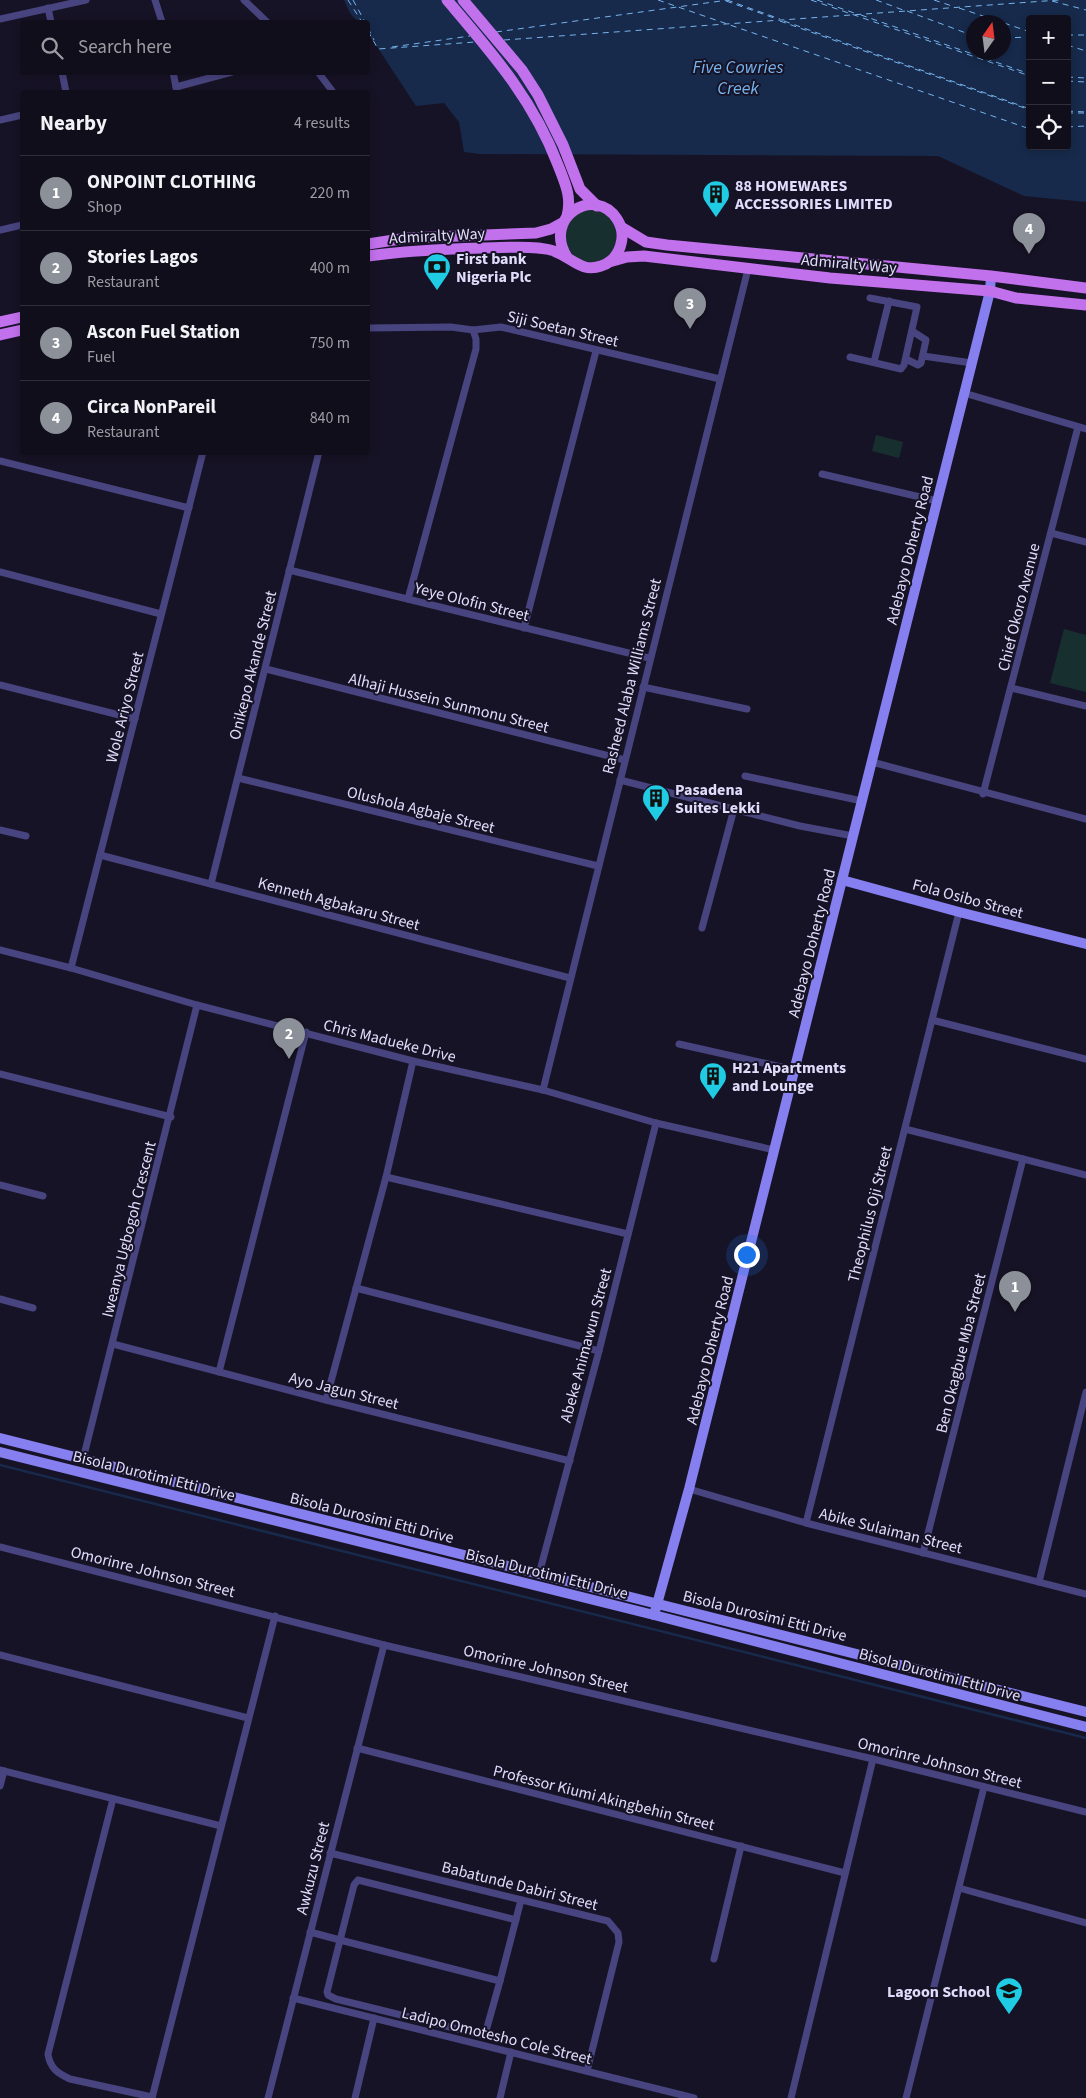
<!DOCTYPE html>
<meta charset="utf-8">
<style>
body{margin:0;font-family:"Source Sans 3",sans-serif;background:#1e1c29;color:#f1f3f6}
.controls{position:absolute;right:15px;top:15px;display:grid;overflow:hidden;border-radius:5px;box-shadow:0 2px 8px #0003}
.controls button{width:45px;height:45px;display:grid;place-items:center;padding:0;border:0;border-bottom:1px solid #302e3b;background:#110e1c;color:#f1f3f6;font:25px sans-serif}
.compass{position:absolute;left:966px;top:15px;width:45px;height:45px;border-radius:50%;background:#110e1c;box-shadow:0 2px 8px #0003;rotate:14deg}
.you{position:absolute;left:746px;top:1254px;width:18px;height:18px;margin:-12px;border:4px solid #fff;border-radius:50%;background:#1a73e8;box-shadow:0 0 0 8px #1a73e833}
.badge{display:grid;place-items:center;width:32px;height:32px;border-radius:50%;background:#8c9099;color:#fff;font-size:16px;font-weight:700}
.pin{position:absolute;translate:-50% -41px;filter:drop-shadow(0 1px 2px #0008)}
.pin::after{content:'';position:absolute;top:26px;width:18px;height:15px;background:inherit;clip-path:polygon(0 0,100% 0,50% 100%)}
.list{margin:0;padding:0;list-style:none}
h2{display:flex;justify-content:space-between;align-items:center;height:65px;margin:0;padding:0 20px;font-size:21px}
h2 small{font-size:16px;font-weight:400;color:#9c9ca3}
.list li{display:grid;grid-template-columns:32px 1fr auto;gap:15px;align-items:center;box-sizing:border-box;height:75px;padding:0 20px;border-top:1px solid #302e3b}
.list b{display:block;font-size:19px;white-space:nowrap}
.list p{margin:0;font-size:16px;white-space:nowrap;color:#9c9ca3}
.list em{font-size:16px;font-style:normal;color:#9c9ca3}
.icon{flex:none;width:28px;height:28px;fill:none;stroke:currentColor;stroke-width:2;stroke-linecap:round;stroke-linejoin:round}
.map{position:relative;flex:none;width:1086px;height:2098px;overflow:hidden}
.search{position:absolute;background:#110e1c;box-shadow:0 2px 8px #0003;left:20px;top:20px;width:350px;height:55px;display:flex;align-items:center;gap:12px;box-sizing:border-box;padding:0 18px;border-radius:5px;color:#9c9ca3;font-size:19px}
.panel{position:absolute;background:#110e1c;box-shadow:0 2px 8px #0003;left:20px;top:90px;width:350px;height:365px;border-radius:5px}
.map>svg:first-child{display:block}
.green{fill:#17302f}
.water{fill:#172a4b;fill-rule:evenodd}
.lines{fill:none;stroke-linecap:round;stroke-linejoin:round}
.stream{stroke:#172a4b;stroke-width:2.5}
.ferry{stroke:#77b4ee;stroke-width:1;stroke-dasharray:6 5;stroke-linecap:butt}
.street{stroke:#48447f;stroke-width:7}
.secondary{stroke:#857fef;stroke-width:10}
.primary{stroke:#c271ed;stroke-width:11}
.labels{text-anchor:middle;stroke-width:4;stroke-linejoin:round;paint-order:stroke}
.poi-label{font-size:16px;font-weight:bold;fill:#e1dcfb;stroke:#171326;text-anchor:start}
.street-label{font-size:16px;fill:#e1dcfb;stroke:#171326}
.water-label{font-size:18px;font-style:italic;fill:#77b4ee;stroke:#171326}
</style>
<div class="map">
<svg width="1086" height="2098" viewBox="0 0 1086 2098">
<rect width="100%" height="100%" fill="#171326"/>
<g class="green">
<circle cx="591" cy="236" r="26"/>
<path d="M876,435L903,442L899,458L872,451Z"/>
<path d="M1064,629L1086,635V692L1050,683Z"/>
</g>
<path class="water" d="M344,0H1086V202L1024,196L938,156L480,154L464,152L459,122L444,103L416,106L368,33V22C352,22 350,13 344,0ZM1030,19H1067V146H1030ZM974,22H1004V52H974Z"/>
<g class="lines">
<path class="stream" d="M0,1465L1086,1738"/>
<g class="ferry">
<path d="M348,0L362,22"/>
<path d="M353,0L365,22"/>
<path d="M658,0L1030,129"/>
<path d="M727,0L780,19"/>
<path d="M811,0L1030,76"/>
<path d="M817,0L857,14"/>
<path d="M876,0L903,10"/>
<path d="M934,0L955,7"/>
<path d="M726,1L777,19"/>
<path d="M1052,1L1086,10"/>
<path d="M959,8L1001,22"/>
<path d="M907,11L974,36"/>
<path d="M861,15L1030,74"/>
<path d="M780,21L1030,110"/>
<path d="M784,21L1030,109"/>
<path d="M1004,23L1030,32"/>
<path d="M368,28L374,40"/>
<path d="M368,31L378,49L475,42"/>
<path d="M496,32L728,0"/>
<path d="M1067,35H1086"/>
<path d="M1004,38L1030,37"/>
<path d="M504,40L1059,0"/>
<path d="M1067,45L1086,51"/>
<path d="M392,47L470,36"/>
<path d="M1067,77L1086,78"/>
<path d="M1067,81L1086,82"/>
<path d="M1067,111L1086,112"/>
<path d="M1067,113H1086"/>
<path d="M1067,127L1086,126"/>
</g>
<g class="street">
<path d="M155,0L162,22"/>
<path d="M244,0L267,22"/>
<path d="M48,8L51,22"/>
<path d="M0,19L86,0"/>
<path d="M62,72L66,92"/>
<path d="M173,72L177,92"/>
<path d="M318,72L333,92"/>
<path d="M176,87L232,72"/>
<path d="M0,120L22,115"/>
<path d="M0,230L22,225"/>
<path d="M368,328L451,327L473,330L501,327L720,379"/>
<path d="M923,356L972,363"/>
<path d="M850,357L901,369L904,365L917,307L870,298"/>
<path d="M906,359L918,365L921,363L926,340L912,331"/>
<path d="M874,362L889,301"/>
<path d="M964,393L1086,429"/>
<path d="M0,461L189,508"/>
<path d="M822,474L937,501"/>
<path d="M1051,533L1086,542"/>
<path d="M289,570L649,658"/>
<path d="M0,572L161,614"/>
<path d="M408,599L476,349V339L473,330"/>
<path d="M524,628L596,351"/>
<path d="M266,669L625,760"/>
<path d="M0,685L135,719"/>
<path d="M643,687L747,709"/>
<path d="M1011,688L1086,706"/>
<path d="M872,762L1086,819"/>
<path d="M745,776L862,801"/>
<path d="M238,778L598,866"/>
<path d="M620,780L800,826L853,836"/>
<path d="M983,794L1078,427"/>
<path d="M0,830L26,836"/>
<path d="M100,855L570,978"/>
<path d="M211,884L319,452"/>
<path d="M702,928L734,809"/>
<path d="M0,950L71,968L197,1005L413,1061L543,1090L656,1123L774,1150"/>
<path d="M71,968L203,452"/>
<path d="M932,1020L1086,1059"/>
<path d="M679,1044L795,1070"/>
<path d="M0,1074L171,1117"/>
<path d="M543,1090L748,269"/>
<path d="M905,1129L1086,1175"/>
<path d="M386,1177L628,1234"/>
<path d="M0,1185L43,1196"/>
<path d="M356,1288L599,1351"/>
<path d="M0,1299L33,1308"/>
<path d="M113,1344L326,1400L570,1461"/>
<path d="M219,1372L306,1032"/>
<path d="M326,1400L386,1177L413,1061"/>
<path d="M83,1459L197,1005"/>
<path d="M689,1489L806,1523L1086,1594"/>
<path d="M806,1523L959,912"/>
<path d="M0,1547L384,1645L873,1759L1086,1812"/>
<path d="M923,1553L1023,1159"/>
<path d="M539,1574L599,1351L656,1123"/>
<path d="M1039,1582L1086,1392"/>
<path d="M0,1655L248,1718"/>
<path d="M357,1748L845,1873"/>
<path d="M0,1770L221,1826"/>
<path d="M0,1786L4,1771"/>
<path d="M113,1799L48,2054C50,2068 57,2073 70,2079L152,2097"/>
<path d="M330,1853L608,1921L618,1933L619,1942L587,2071"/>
<path d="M959,1888L1086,1923"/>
<path d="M310,1932L340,1940L500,1981L486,2031L482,2035L336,1999L328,1995L327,1992L354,1885L358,1880L516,1920"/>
<path d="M714,1959L741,1846"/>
<path d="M500,1981L521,1900"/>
<path d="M293,1998L694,2098"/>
<path d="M152,2098L275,1616"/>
<path d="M268,2098L384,1645"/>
<path d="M355,2098L374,2018"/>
<path d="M500,2098L511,2052"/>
<path d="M791,2098L873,1759"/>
<path d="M906,2098L984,1787"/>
</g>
<g class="secondary">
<path d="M842,880L959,912L1086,944"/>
<path d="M0,1438L1086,1712"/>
<path d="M0,1452L654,1615L1086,1727"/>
<path d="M654,1615L689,1489L990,291L991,276"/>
</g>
<g class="primary">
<path d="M447,0C492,53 533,99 558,165C565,183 572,197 567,216"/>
<path d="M463,0L522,70L538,95L563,145L580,189L597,206"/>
<path d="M621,227L646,242L667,245L991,276L1086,288"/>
<path d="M368,244L407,238L536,233L551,229L562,223"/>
<path d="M368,256C405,251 443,249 481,248C500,248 519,246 538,248C544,249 551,249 556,252C572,258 582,273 601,266C620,260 628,236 617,219C595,185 542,217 567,257"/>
<path d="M609,262L627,257L644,256L830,278L990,291L1016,298L1086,305"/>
<path d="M0,322L22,317"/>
<path d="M0,335L22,330"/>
</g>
</g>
<defs>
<g id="building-pin" transform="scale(1.4375)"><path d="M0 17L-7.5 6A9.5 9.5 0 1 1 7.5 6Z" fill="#20cbe4" stroke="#171326"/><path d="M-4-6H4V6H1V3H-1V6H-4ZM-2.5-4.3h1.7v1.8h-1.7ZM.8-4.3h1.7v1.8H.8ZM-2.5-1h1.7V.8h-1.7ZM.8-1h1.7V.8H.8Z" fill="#111"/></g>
<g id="bank-pin" transform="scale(1.4375)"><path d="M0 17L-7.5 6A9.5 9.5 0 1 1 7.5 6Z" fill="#20cbe4" stroke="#171326"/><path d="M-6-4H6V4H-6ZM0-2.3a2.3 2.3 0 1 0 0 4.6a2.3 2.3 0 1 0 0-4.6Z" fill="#111"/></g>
<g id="school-pin" transform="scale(1.4375)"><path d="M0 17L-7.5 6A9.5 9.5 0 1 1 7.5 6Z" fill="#20cbe4" stroke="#171326"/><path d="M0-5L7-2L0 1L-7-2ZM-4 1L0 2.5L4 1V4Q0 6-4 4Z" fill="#111"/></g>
</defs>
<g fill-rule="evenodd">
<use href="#building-pin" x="716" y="194"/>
<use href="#bank-pin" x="437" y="267"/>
<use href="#building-pin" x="656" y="798"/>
<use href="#building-pin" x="713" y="1076"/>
<use href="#school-pin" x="1009" y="1991"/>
</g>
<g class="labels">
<g class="poi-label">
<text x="735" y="191">88 HOMEWARES<tspan x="735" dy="18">ACCESSORIES LIMITED</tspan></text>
<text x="456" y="264">First bank<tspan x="456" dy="18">Nigeria Plc</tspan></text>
<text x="675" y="795">Pasadena<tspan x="675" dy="18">Suites Lekki</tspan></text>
<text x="732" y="1073">H21 Apartments<tspan x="732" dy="18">and Lounge</tspan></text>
<text x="990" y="1997" text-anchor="end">Lagoon School</text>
</g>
<g class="street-label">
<text transform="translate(437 235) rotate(-3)" y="6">Admiralty Way</text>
<text transform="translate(849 263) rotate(5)" y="6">Admiralty Way</text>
<text transform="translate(563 328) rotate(13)" y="6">Siji Soetan Street</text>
<text transform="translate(909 550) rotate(-76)" y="6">Adebayo Doherty Road</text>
<text transform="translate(472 601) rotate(14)" y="6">Yeye Olofin Street</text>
<text transform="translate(1018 607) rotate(-76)" y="6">Chief Okoro Avenue</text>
<text transform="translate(252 665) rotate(-76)" y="6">Onikepo Akande Street</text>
<text transform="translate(631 676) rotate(-76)" y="6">Rasheed Alaba Williams Street</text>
<text transform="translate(449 702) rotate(14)" y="6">Alhaji Hussein Sunmonu Street</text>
<text transform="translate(124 707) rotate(-76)" y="6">Wole Ariyo Street</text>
<text transform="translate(421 809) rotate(14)" y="6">Olushola Agbaje Street</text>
<text transform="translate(968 898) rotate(15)" y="6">Fola Osibo Street</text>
<text transform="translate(339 903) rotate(15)" y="6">Kenneth Agbakaru Street</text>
<text transform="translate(811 943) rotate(-76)" y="6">Adebayo Doherty Road</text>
<text transform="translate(390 1040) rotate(14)" y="6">Chris Madueke Drive</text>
<text transform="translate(869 1214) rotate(-76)" y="6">Theophilus Oji Street</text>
<text transform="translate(128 1229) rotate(-76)" y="6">Iweanya Ugbogoh Crescent</text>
<text transform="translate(585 1345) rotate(-75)" y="6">Abeke Animawun Street</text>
<text transform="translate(709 1350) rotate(-76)" y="6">Adebayo Doherty Road</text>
<text transform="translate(960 1353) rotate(-76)" y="6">Ben Okagbue Mba Street</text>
<text transform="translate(344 1390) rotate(14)" y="6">Ayo Jagun Street</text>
<text transform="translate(154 1475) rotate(14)" y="6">Bisola Durotimi Etti Drive</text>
<text transform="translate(372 1517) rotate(14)" y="6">Bisola Durosimi Etti Drive</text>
<text transform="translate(891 1530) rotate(14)" y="6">Abike Sulaiman Street</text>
<text transform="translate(153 1571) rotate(14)" y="6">Omorinre Johnson Street</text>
<text transform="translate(547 1573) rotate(14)" y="6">Bisola Durotimi Etti Drive</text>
<text transform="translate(765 1615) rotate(14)" y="6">Bisola Durosimi Etti Drive</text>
<text transform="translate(546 1668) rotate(13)" y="6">Omorinre Johnson Street</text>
<text transform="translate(940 1674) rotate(15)" y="6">Bisola Durotimi Etti Drive</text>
<text transform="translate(940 1762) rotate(14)" y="6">Omorinre Johnson Street</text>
<text transform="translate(604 1797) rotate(14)" y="6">Professor Kiumi Akingbehin Street</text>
<text transform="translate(312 1868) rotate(-76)" y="6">Awkuzu Street</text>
<text transform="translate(520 1885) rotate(14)" y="6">Babatunde Dabiri Street</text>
<text transform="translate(497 2035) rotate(14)" y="6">Ladipo Omotesho Cole Street</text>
</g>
<g class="water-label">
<text x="738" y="73">Five Cowries<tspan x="738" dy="21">Creek</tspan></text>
</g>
</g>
</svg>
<div class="controls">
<button>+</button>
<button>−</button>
<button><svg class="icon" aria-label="locate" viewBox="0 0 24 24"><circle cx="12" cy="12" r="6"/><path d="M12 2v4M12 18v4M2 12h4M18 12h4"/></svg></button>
</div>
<svg class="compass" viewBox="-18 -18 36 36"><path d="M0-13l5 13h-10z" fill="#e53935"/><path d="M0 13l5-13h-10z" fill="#9c9ca3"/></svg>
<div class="you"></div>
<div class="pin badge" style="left:1015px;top:1312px">1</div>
<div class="pin badge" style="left:289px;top:1059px">2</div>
<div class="pin badge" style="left:690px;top:329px">3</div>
<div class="pin badge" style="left:1029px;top:254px">4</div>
<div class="search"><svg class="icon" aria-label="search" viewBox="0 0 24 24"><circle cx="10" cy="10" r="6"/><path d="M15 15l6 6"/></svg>Search here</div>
<section class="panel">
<h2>Nearby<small>4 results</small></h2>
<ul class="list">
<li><span class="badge">1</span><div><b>ONPOINT CLOTHING</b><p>Shop</p></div><em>220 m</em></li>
<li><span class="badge">2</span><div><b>Stories Lagos</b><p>Restaurant</p></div><em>400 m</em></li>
<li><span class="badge">3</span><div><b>Ascon Fuel Station</b><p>Fuel</p></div><em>750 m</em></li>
<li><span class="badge">4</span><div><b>Circa NonPareil</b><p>Restaurant</p></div><em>840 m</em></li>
</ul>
</section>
</div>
